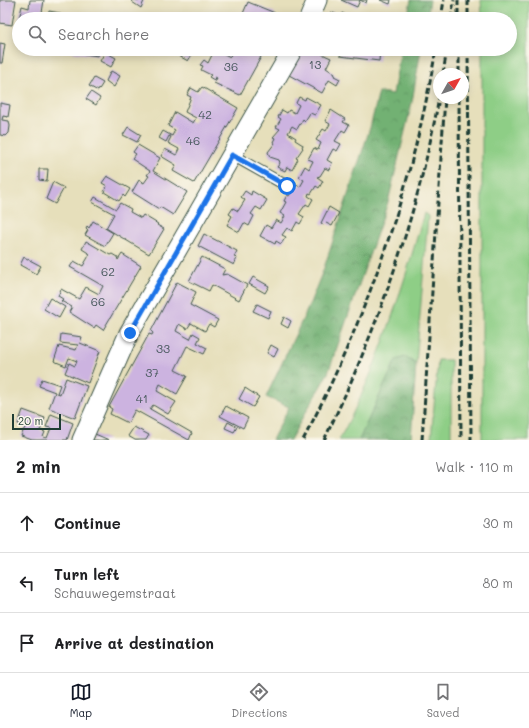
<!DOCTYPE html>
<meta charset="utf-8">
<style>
body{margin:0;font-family:Mali,sans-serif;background:#f6f6f6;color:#202124}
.compass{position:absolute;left:433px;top:68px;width:36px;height:36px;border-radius:50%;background:#fff;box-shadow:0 2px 10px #0003;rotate:50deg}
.scale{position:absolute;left:12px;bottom:10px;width:49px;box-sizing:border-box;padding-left:4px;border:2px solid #1f3d34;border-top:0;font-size:11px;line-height:14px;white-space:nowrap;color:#1f3d34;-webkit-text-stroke:3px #fbf7ec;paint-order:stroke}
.stop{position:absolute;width:12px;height:12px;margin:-9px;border:3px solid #1a73e8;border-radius:50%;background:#fff}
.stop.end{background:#1a73e8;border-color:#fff;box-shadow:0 1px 4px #0008}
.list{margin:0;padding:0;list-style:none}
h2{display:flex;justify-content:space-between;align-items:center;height:52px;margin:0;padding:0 16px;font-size:17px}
h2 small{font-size:13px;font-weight:400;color:#757577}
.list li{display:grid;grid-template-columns:26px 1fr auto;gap:12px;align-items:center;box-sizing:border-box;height:60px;padding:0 16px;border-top:1px solid #e0e0e0}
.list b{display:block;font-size:15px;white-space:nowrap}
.list p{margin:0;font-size:13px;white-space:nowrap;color:#757577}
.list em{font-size:13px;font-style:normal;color:#757577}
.icon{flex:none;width:22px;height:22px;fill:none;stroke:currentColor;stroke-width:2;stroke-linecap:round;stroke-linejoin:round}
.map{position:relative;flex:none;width:529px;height:440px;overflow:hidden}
.search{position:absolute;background:#fff;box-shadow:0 2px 10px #0003;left:12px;right:12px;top:12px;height:44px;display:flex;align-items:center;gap:10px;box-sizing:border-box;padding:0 14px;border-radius:22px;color:#757577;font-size:15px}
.sheet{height:232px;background:#fff}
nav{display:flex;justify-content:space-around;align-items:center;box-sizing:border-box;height:56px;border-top:1px solid #e0e0e0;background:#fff;font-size:11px;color:#757577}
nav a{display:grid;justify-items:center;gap:2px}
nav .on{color:#111827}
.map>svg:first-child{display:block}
.grass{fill:#8ece86;stroke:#56865d}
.forest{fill:url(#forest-crowns);stroke:#487754}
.building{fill:#ccb3e0}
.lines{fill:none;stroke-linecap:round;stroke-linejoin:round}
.service-casing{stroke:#3d5548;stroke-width:12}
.minor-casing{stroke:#3d5548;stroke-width:21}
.service{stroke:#fff;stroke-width:10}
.minor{stroke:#fff;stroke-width:19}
.rail{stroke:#1f3d34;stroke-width:3;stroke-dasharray:6 3;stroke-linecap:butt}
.route{stroke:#1a73e8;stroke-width:5}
.labels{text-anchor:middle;stroke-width:3;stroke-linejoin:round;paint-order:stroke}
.number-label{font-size:12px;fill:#4a5a5f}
</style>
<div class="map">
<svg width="529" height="440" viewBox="0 0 529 440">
<defs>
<pattern id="forest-crowns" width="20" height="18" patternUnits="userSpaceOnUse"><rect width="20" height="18" fill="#72b173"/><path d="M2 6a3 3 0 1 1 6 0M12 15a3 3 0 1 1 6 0" fill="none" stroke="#5d915f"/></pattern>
</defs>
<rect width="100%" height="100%" fill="#fbf7ec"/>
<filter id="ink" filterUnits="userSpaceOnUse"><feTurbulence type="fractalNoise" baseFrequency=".025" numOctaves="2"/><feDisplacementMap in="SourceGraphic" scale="8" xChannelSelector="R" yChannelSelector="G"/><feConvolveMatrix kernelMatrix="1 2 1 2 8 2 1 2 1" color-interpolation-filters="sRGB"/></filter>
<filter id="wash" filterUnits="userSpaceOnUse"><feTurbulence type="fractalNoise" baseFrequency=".012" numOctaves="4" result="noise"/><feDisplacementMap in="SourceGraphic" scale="16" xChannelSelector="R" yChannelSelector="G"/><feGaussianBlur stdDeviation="0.9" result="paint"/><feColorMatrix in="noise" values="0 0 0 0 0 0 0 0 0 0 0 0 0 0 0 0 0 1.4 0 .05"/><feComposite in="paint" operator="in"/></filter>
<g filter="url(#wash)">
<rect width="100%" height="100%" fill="#e6dfbb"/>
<g class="grass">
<path d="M481,0H529V440H482V49H510V19H482Z"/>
<path d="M424,213L428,216L416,364L405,357L396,360L359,440H339C378,369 402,290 424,213Z"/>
<path d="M438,360H451V440H431Z"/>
</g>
<g class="forest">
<path d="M411,0H430L427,19H407Z"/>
<path d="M401,49H421L412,102L388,202L328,373L290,440H272L289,407L266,397L308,308L324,268L370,128L379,92L393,94Z"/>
<path d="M405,357L416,364L411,440H359L396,360Z"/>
</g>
<g id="blocks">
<g class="building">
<path d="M0,0H16L12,25L0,23Z"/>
<path d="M30,0H44L41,19H19L22,6L29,8Z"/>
<path d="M134,0H143L144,1L141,8L132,2Z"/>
<path d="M341,0H367L366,3L360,0L357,7Z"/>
<path d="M380,0H391L390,4Z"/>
<path d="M248,2L275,13L273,19L241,18Z"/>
<path d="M49,11L60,13L59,19L48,18Z"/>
<path d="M331,12L340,16L342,13L355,19H328Z"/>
<path d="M0,43L5,44L2,63H0Z"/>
<path d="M60,49H99L98,56L59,50Z"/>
<path d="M215,49L230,57L232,49H248L261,57L240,95L214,83L217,78L215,77L214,80L209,77L211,75L201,70L203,66L200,65L204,60L208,63Z"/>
<path d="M341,49H380L379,61L340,56Z"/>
<path d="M325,50L322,54L331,58L326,68L335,74L334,76L340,79L337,85L329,80L322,93L289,75L302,52Z"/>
<path d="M182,51L191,56L188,61L179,56Z"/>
<path d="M105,52L116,58L111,67L100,61Z"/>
<path d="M111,71L120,76L114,87L106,81Z"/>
<path d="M94,78L103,83L98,91L89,86Z"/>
<path d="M202,87L238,108L194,183L173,171L176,165L161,156L165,149L176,155L179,149L168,143L171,137L169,136L166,142L159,138L163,131L172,136L175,130L168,126L175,112L193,123L196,118L185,112L191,97L187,95L191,88L198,92Z"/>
<path d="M91,92L100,98L96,105L86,99Z"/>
<path d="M299,97L305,100L306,97L321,105L315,115L310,113L305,121L303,119L297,129L292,126L288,133L296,138L295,140L303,145L302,147L303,148L296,158L298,159L292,170L287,167L285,171L277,167L280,163L279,160L270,157L268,152L275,143L273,142L275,138L273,137L280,129L276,127L281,119L278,117L282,110L287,113L289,110L295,113L299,105L296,103Z"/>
<path d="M0,103L10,105L8,117L3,116L2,120L9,121L10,126L9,133L6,136L0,135Z"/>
<path d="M331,110L345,119L343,122L349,125L345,132L342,130L335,141L341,144L337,151L333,149L327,160L332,163L329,170L325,168L320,176L317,177L323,181L319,188L316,186L311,194L309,193L308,196L313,199L309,206L306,204L299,214L304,217L300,224L297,222L292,231L287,228L282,235L286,237L281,244L276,241L275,244L260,236L266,225L271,228L276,220L281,223L285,216L280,213L286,202L284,201L287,195L289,196L295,184L300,187L304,180L299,177L305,166L309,169L313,161L308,159L314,148L318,150L321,143L316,140L323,129L326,131L330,124L325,121Z"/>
<path d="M128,127L141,135L137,142L123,135Z"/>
<path d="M138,145L160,158L153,171L187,192L173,215L160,207L159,209L132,192L139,180L144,183L149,176L147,175L150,171L132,159L136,154L133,152Z"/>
<path d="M39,169H48L47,181L39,180Z"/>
<path d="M107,176L130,189L125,197L123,195L119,201L104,192L107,186L102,183Z"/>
<path d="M53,182L64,188L55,204L46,199Z"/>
<path d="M245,191L251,195L252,191L267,200L261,210L256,207L251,214L254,216L249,226L244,223L239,232L227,225L232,216L229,214L233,208L238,211L240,208L245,200L241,197Z"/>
<path d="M95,197L116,209L120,203L131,209L130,212L141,218L143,215L158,224L157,225L164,229L149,254L106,228L114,214L92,202Z"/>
<path d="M329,207L339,213L332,226L326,223L324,225L321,223Z"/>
<path d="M93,221L113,233L105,246L85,235L88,230L86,228L87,226L89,228Z"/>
<path d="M204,234L237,251L234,257L237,258L234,265L198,246Z"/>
<path d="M86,241L110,255L112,254L117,257L118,260L122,254L141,266L103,330L96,325L94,328L69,312L72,307L61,301L63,299L58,296L61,289L79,299L86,287L99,294L103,286L70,267L74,261L83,266L90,254L82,249Z"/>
<path d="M24,257L41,266L36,274L20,265Z"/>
<path d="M202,257L225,269L222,275L227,274L247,285L239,300L212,285L209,291L189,281Z"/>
<path d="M253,277L269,286L265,293L249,284Z"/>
<path d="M177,282L196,292L190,305L218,320L214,327L209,324L205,331L191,323L187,329L179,324L176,331L190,339L193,333L200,337L197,343L207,348L204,354L187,346L175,370L187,376L177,394L160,384L157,391L176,402L168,414L153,405L150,409L192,433L189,440L135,410L128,423L110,414L112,409L109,407L149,334L152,335L153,333L151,331Z"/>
<path d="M50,298L65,307L59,318L44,309Z"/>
<path d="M257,304L271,311L268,318L253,311Z"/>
<path d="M284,317L291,321L288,328L281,324Z"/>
<path d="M61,334L82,337L80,343L100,351L88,383L65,373L69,363L75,366L77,361L69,358L66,366L54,361L59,346L76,350L78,345L60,343Z"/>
<path d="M271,345L278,349L274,357L267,353Z"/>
<path d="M66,378L87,386L75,418L49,408L55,392L39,386L42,379L60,385L57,393L60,394Z"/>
<path d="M245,388L259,397L253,407L239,399Z"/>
<path d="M226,406L248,418L243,428L220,416Z"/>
<path d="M23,410L45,418L40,430L45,432L43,437L47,438L51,428L46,427L51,414L73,423L67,440H32L21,436L26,425L18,424Z"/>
<path d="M228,422L237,427L234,432L225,428Z"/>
<path d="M134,427L149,435L146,440H135L128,436Z"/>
<path d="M95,434L109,440H93Z"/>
</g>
</g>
</g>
<g filter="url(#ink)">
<use href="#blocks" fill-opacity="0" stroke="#3d5548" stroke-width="1"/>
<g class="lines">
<g class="service-casing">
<path id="service" d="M232,155L287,186"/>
</g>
<g class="minor-casing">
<g id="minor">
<path d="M309,19L317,0"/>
<path d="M82,440L129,333L293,49"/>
</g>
</g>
<use href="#service" class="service"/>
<use href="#minor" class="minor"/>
<g class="rail">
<path d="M458,0V19"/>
<path d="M468,0V19"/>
<path d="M441,19L444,0"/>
<path d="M451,19L454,0"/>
<path d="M459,49V74"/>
<path d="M468,49L471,440"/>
<path d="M443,74L447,49"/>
<path d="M459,98L461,440"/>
<path d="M303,440C367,318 413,185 436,49"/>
<path d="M324,440C377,331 417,218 439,98"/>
<path d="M422,440L445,98"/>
</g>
</g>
</g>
<g class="lines" filter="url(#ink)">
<path class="route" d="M130,333L232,155L287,186"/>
</g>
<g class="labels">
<g class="number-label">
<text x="315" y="69">13</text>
<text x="231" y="71">36</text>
<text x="205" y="119">42</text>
<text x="193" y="145">46</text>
<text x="108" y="276">62</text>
<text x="98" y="306">66</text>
<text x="163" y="353">33</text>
<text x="152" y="377">37</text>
<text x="142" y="403">41</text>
</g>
</g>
</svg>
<svg class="compass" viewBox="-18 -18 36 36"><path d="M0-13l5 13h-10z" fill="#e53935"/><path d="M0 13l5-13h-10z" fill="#757577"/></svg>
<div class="scale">20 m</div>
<div class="stop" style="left:287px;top:186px"></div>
<div class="stop end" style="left:130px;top:333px"></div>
<div class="search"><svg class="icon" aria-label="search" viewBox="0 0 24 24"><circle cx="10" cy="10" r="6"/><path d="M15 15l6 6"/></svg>Search here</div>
</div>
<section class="sheet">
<h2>2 min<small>Walk · 110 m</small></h2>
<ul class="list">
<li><svg class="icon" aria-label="ahead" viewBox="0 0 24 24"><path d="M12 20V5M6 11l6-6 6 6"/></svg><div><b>Continue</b></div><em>30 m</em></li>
<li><svg class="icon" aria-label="left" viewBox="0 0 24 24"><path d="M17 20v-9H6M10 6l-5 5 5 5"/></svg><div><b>Turn left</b><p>Schauwegemstraat</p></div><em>80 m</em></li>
<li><svg class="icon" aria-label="arrive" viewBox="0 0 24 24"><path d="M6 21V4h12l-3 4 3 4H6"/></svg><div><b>Arrive at destination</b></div></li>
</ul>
</section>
<nav>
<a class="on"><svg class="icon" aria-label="map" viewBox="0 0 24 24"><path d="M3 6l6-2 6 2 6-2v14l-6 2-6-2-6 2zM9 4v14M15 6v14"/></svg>Map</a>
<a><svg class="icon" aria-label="directions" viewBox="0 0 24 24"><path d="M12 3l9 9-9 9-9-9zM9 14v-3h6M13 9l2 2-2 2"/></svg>Directions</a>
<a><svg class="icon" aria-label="saved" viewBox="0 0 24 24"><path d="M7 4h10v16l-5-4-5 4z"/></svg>Saved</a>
</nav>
